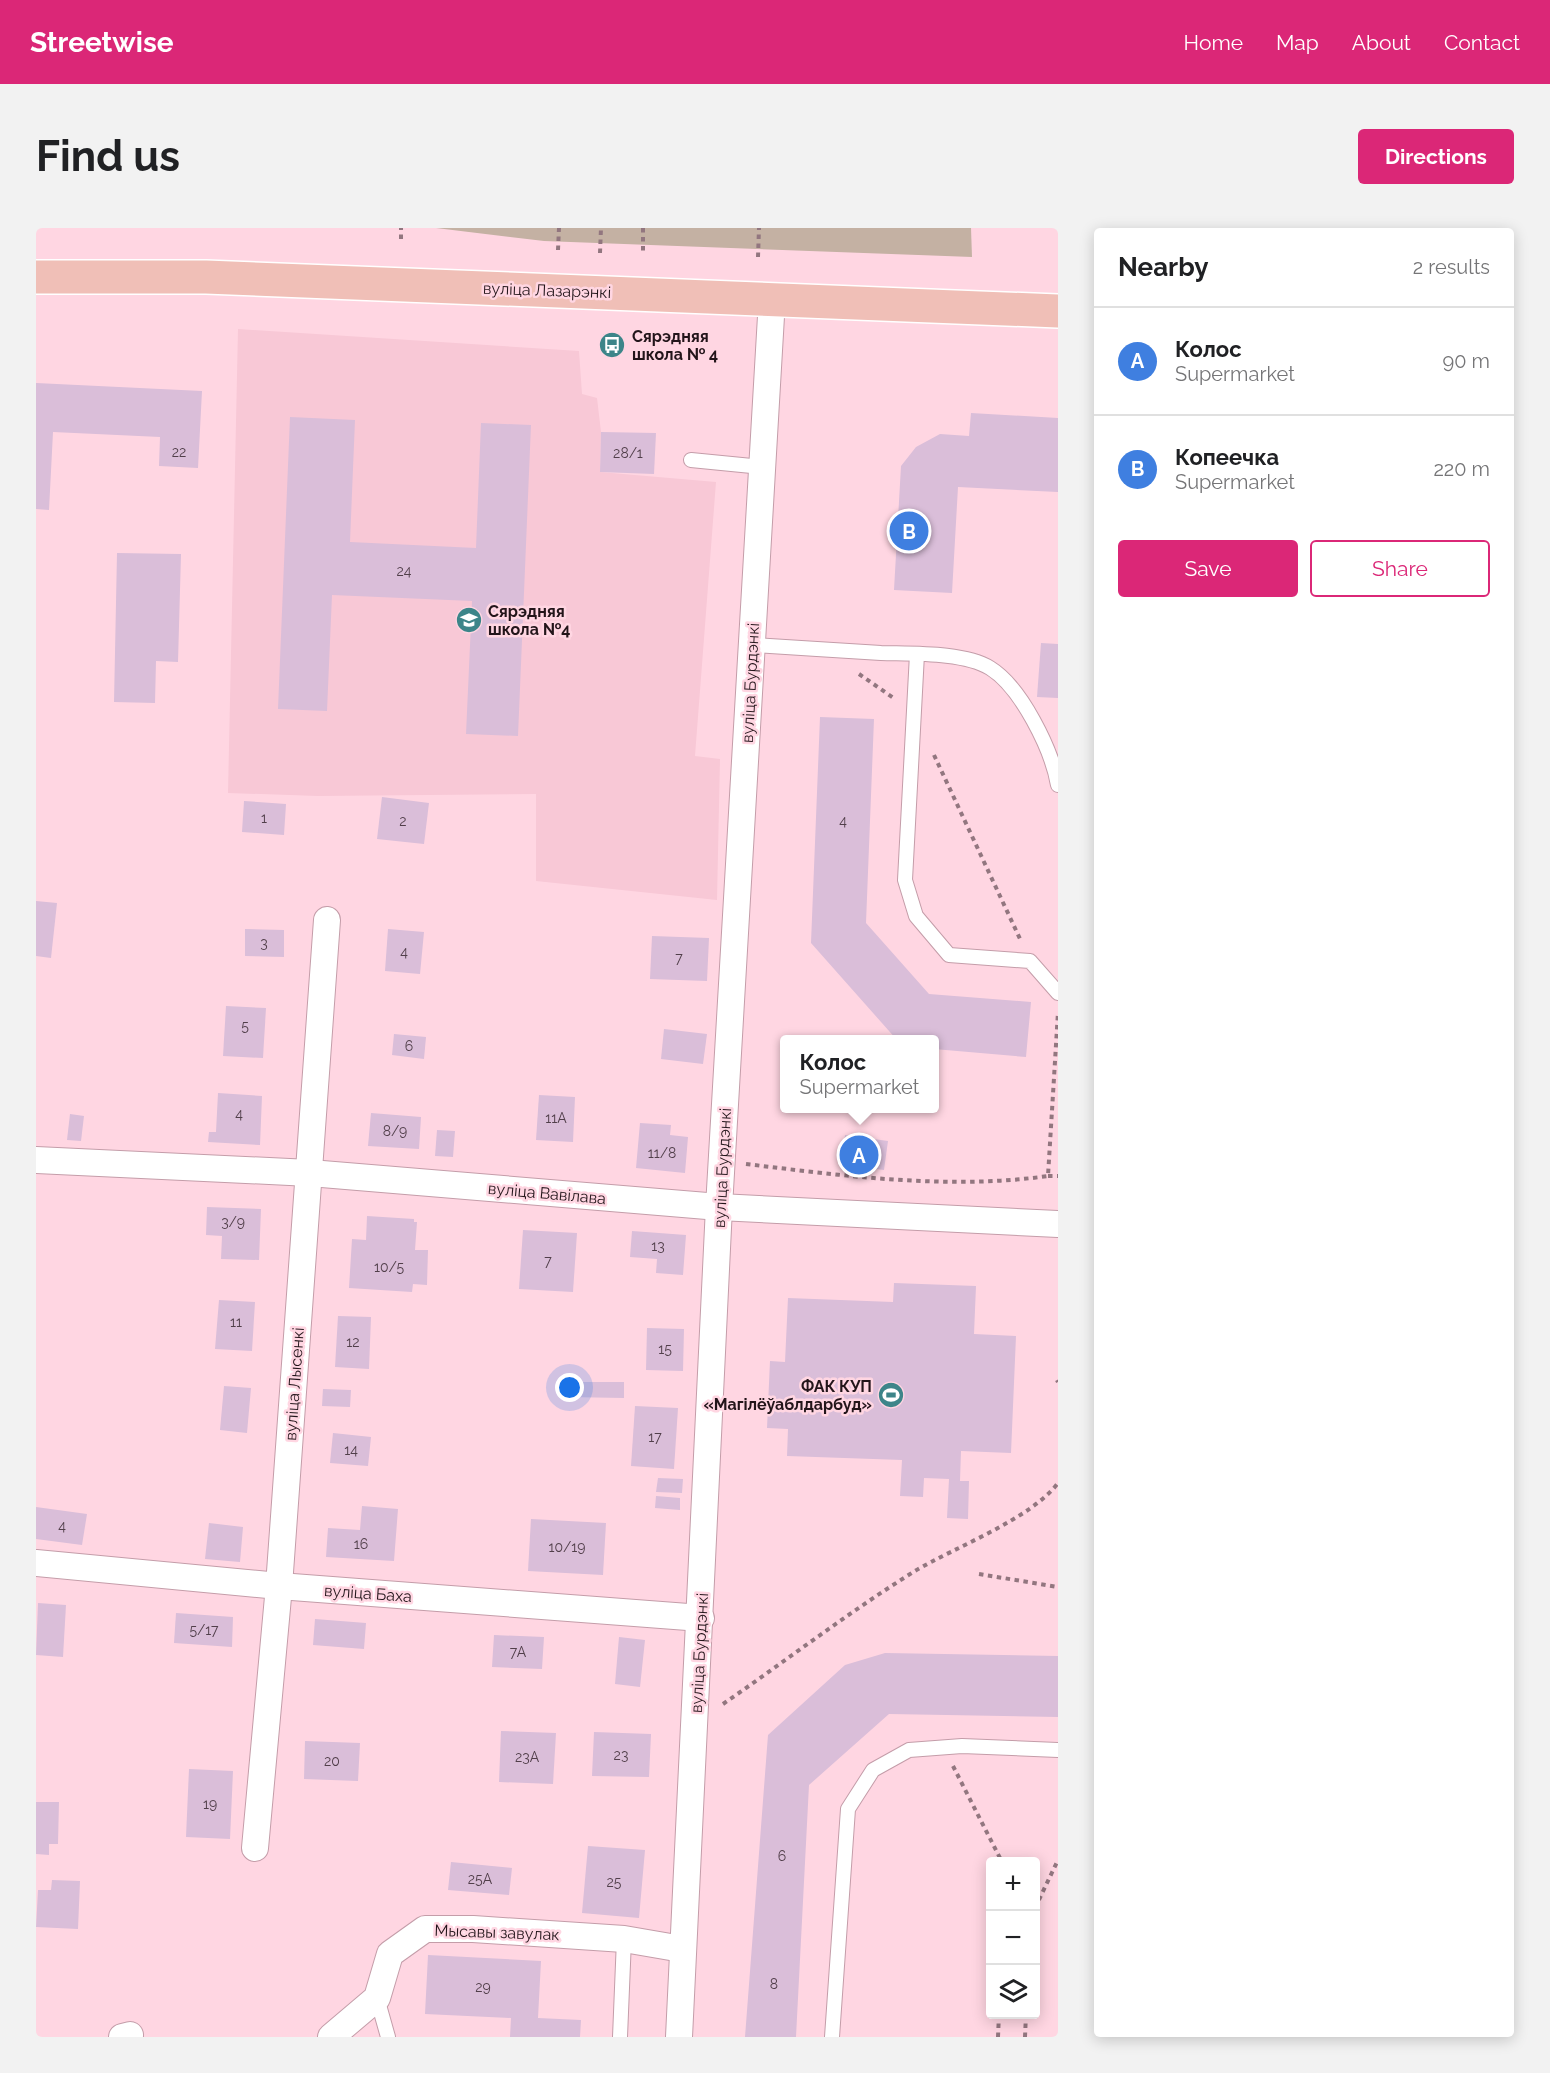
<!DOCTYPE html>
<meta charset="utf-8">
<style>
body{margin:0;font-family:Raleway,sans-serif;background:#f2f2f2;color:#202124}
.controls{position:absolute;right:18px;bottom:18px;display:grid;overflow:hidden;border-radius:6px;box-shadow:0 3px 15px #0003}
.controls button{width:54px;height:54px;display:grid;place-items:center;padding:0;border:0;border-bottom:2px solid #e0e0e0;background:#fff;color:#202124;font:30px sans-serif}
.you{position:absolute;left:534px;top:1160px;width:21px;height:21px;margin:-15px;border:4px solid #fff;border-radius:50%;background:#1a73e8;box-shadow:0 0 0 9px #1a73e833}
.badge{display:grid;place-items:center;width:39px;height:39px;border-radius:50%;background:#db2777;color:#fff;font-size:20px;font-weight:700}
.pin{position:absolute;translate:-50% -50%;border:3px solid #fff;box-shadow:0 2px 6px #0006}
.popup{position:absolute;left:744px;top:807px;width:159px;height:78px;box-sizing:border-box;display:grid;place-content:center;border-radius:6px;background:#fff;filter:drop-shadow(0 2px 4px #0005);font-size:20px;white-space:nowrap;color:#757577}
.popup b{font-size:22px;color:#202124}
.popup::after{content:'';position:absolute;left:50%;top:100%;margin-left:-12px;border:12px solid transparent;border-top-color:#fff}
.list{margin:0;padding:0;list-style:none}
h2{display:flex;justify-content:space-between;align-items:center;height:78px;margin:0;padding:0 24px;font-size:26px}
h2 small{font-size:20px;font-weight:400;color:#757577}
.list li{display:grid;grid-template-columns:39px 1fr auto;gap:18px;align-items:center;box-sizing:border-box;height:108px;padding:0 24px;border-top:2px solid #e0e0e0}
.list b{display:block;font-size:22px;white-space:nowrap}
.list p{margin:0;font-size:20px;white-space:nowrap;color:#757577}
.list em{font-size:20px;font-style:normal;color:#757577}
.actions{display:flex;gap:12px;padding:18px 24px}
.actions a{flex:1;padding:14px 0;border:2px solid #db2777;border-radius:6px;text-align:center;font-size:21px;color:#db2777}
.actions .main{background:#db2777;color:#fff}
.icon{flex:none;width:33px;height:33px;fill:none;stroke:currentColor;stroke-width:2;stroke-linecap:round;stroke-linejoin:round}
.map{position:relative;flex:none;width:1022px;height:1809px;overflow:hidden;border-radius:6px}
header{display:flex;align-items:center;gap:36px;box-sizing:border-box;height:84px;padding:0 30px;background:#db2777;color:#fff}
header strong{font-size:28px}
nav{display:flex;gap:33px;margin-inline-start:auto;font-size:21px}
.intro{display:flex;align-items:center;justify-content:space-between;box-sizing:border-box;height:144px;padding:0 36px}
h1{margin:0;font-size:42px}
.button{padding:15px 27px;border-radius:6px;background:#db2777;color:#fff;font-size:21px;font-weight:700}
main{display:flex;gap:36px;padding:0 36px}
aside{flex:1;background:#fff;border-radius:6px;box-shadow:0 3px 15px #0003}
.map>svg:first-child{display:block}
.built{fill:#f8c8d6}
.green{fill:#c4b1a3}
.building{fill:#dabed9}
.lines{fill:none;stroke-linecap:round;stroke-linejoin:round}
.service-casing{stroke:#c49da9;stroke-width:16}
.minor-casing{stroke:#c49da9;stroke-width:28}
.primary-casing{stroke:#fff;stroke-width:36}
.path{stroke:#92767f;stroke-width:4;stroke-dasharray:4.5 4.5;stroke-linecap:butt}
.service{stroke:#fff;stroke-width:14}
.minor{stroke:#fff;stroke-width:26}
.primary{stroke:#f0bfb7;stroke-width:33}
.labels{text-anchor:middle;stroke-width:5;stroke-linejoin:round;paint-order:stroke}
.number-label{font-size:14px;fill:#513f4a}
.street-label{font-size:16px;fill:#23151a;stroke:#ffd6e2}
.poi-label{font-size:16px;font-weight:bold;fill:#23151a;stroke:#ffd6e2;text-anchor:start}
</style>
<header>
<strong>Streetwise</strong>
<nav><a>Home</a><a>Map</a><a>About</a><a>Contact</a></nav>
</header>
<div class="intro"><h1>Find us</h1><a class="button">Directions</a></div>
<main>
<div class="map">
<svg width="1022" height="1809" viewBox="0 0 1022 1809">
<rect width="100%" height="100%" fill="#ffd6e2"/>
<path class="built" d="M202,101L543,123L546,166L561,170L565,204L564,244L680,254L659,528L684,531L681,672L500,653V566L282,568L192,565Z"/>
<path class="green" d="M400,0H935L936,29L508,13Z"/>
<g class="building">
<path d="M0,155L166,163L162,240L123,238L124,209L17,204L13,282L0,281Z"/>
<path d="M935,185L1022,190V264L922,259L916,365L858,362L865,238L880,219L904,206L933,208Z"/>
<path d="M254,189L319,192L314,314L440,320L445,195L495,197L482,508L430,506L436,373L296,367L291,483L242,481Z"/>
<path d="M565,204L620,205L618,246L564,244Z"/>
<path d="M81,325L145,326L142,434L120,433L119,475L78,474Z"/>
<path d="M1005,415L1022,416V470L1001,469Z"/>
<path d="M784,489L838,491L830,695L893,766L995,774L990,829L898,821V812H861L775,715Z"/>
<path d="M346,569L393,575L388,616L341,611Z"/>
<path d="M208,573L250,576L248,607L206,604Z"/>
<path d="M0,673L21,675L15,730L0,728Z"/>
<path d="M209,701L248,702V729L209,728Z"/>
<path d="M352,701L388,704L384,746L349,743Z"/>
<path d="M616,708L673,710L671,753L614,751Z"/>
<path d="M190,778L230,780L227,830L187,828Z"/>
<path d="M628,801L671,806L667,836L625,831Z"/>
<path d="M358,806L390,809L388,831L356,827Z"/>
<path d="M182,865L226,868L224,917L172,914L173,904H180Z"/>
<path d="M503,867L539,869L537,914L500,912Z"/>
<path d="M335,885L385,889L383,921L332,918Z"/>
<path d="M34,886L48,888L45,913L31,912Z"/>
<path d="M604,895L635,897L634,907L652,909L649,945L600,940Z"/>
<path d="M401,902L419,903L417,929L399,928Z"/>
<path d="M809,907L852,913L848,942L831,940V945L822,943L823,939L805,937Z"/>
<path d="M171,979L225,981L223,1032L185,1031L186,1008L170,1007Z"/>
<path d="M331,988L378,991V994H381L379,1022H392L391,1057L377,1056L376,1064L313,1060L316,1011L330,1012Z"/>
<path d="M487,1002L541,1005L537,1064L483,1061Z"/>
<path d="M596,1003L650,1007L647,1047L620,1045L621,1031L594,1029Z"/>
<path d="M858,1055L940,1058L938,1106L980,1108L975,1225L925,1223L924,1253H933L932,1291L911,1290L913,1251L888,1250L887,1269L864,1268L866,1232L751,1228L752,1201L731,1200L734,1133L749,1134L752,1070L857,1074Z"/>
<path d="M183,1072L219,1074L216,1123L179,1121Z"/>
<path d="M302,1088L335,1089L333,1141L299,1139Z"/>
<path d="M611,1100L648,1101L647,1143L610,1142Z"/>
<path d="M532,1154H588V1170L531,1169Z"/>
<path d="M188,1158L215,1160L211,1205L184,1202Z"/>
<path d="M287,1161L315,1162L314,1179L286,1178Z"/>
<path d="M599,1178L642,1180L638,1241L595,1238Z"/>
<path d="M297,1205L335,1209L332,1238L294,1235Z"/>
<path d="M622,1250L647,1251L646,1265L620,1264Z"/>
<path d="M620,1268L644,1270V1282L619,1280Z"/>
<path d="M326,1278L362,1281L358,1333L290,1329L292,1300L324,1302Z"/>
<path d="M0,1279L51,1286L46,1317L0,1311Z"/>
<path d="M495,1291L570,1295L567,1347L492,1343Z"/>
<path d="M173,1295L207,1299L204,1334L169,1331Z"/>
<path d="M2,1375L30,1377L27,1429L0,1427Z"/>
<path d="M140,1385L197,1389L196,1419L138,1415Z"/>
<path d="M279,1391L330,1395L328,1421L277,1417Z"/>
<path d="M458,1407L508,1409L506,1441L456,1439Z"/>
<path d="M583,1409L609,1412L604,1459L579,1456Z"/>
<path d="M849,1425L1022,1428V1489L853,1486L773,1557L760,1809H709L732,1507L809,1437Z"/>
<path d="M465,1503L520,1505L517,1556L463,1554Z"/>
<path d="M558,1504L615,1506L613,1549L556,1548Z"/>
<path d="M269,1513L324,1515L322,1553L268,1551Z"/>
<path d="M153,1541L197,1543L194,1611L150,1609Z"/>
<path d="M0,1574H23L22,1616H13V1627L0,1626Z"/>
<path d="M552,1618L609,1622L603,1690L546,1685Z"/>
<path d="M415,1634L476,1640L473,1667L412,1662Z"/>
<path d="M16,1652L44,1653L42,1701L0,1699L2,1662H15Z"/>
<path d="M392,1727L505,1733L502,1790L545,1792L544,1809H474L475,1790L389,1786Z"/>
</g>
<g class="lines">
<g class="service-casing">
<g id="service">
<path d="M655,232L726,239"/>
<path d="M717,417C760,420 802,422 845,425C876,426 928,424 954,440C985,459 1016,522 1022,557"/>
<path d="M881,426L869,652L880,688L913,727L994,733L1022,765"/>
<path d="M341,1770L352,1809"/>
<path d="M584,1809L588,1711"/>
<path d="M796,1809L812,1581L837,1542L873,1522L926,1518L1022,1522"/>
</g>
</g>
<g class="minor-casing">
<g id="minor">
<path d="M0,932L274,945L683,979L1022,996"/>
<path d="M0,1335L243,1358L665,1390"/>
<path d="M219,1620L243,1358L291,692"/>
<path d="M86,1809L94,1807"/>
<path d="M295,1809L341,1770L354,1726L389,1701H437L588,1711L646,1721"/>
<path d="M643,1809L683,979L736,71"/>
</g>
</g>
<g class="primary-casing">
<path id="primary" d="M0,49H170L1022,83"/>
</g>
<g class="path">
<path d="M607,0V26"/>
<path d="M365,11V0"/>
<path d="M522,22L523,0"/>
<path d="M564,25L565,0"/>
<path d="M722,29L723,0"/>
<path d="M823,446L859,471"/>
<path d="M898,527L985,713"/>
<path d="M710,936C810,948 912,962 1012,948L1022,784"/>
<path d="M1012,948H1022"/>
<path d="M1021,1152L1022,1154"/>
<path d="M943,1346L1022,1359"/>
<path d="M687,1476C751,1432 813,1384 879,1343C919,1319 995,1291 1022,1255"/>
<path d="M917,1538L966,1634"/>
<path d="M999,1680L1022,1632"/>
<path d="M962,1809L963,1786"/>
<path d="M989,1809L990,1786"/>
</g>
<use href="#service" class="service"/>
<use href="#minor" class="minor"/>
<use href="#primary" class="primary"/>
</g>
<defs>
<g id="bus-disc" transform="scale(1.35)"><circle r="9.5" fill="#3d8589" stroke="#ffd6e2"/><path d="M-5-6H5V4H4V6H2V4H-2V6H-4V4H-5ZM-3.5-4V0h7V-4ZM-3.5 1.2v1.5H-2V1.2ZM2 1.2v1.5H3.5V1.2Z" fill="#fff"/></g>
<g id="school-disc" transform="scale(1.35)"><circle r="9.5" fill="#3d8589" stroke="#ffd6e2"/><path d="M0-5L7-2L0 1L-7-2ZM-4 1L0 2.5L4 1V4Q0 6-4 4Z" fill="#fff"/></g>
<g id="stadium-disc" transform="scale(1.35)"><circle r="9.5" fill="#3d8589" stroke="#ffd6e2"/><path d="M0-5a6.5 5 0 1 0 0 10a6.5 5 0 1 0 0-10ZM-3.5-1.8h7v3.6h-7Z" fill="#fff"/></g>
</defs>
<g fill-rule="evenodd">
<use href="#bus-disc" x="576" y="117"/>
<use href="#school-disc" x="433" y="392"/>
<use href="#stadium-disc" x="855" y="1167"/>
</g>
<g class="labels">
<g class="number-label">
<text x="143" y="229">22</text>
<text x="592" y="230">28/1</text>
<text x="368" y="348">24</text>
<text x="228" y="595">1</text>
<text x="367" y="598">2</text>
<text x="807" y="598">4</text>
<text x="228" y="720">3</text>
<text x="368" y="729">4</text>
<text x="643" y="735">7</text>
<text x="209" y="803">5</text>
<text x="373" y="823">6</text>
<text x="203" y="891">4</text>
<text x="520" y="895">11А</text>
<text x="359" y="908">8/9</text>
<text x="626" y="930">11/8</text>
<text x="197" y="999">3/9</text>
<text x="622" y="1023">13</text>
<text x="512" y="1038">7</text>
<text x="353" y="1044">10/5</text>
<text x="200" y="1099">11</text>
<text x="317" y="1119">12</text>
<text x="629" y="1126">15</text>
<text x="619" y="1214">17</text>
<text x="315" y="1227">14</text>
<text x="26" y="1303">4</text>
<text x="325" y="1321">16</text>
<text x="531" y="1324">10/19</text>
<text x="168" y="1407">5/17</text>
<text x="482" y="1429">7А</text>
<text x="585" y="1532">23</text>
<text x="491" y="1534">23А</text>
<text x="296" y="1538">20</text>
<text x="174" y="1581">19</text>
<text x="746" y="1633">6</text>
<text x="444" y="1656">25А</text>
<text x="578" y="1659">25</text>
<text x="738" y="1761">8</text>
<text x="447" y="1764">29</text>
</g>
<g class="street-label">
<text transform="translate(511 62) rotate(2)" y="6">вуліца Лазарэнкі</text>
<text transform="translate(714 455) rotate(-87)" y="6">вуліца Бурдэнкі</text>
<text transform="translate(686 940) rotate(-87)" y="6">вуліца Бурдэнкі</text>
<text transform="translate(511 965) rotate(5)" y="6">вуліца Вавілава</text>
<text transform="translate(258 1156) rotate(-86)" y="6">вуліца Лысенкі</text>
<text transform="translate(332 1365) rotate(4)" y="6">вуліца Баха</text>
<text transform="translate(663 1425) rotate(-87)" y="6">вуліца Бурдэнкі</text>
<text transform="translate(461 1704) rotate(2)" y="6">Мысавы завулак</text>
</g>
<g class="poi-label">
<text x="596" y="114">Сярэдняя<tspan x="596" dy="18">школа № 4</tspan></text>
<text x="452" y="389">Сярэдняя<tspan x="452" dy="18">школа №4</tspan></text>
<text x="836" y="1164" text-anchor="end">ФАК КУП<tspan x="836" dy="18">«Магілёўаблдарбуд»</tspan></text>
</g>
</g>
</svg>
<div class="controls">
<button>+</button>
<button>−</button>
<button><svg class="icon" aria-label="layers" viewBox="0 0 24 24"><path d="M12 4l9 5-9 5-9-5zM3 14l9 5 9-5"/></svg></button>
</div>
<div class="you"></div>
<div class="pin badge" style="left:823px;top:927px;background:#3f7fe0">A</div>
<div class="popup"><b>Колос</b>Supermarket</div>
<div class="pin badge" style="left:873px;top:303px;background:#3f7fe0">B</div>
</div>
<aside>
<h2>Nearby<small>2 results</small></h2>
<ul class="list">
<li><span class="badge" style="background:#3f7fe0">A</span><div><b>Колос</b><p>Supermarket</p></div><em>90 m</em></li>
<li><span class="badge" style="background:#3f7fe0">B</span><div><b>Копеечка</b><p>Supermarket</p></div><em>220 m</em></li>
</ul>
<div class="actions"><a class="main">Save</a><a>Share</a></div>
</aside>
</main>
